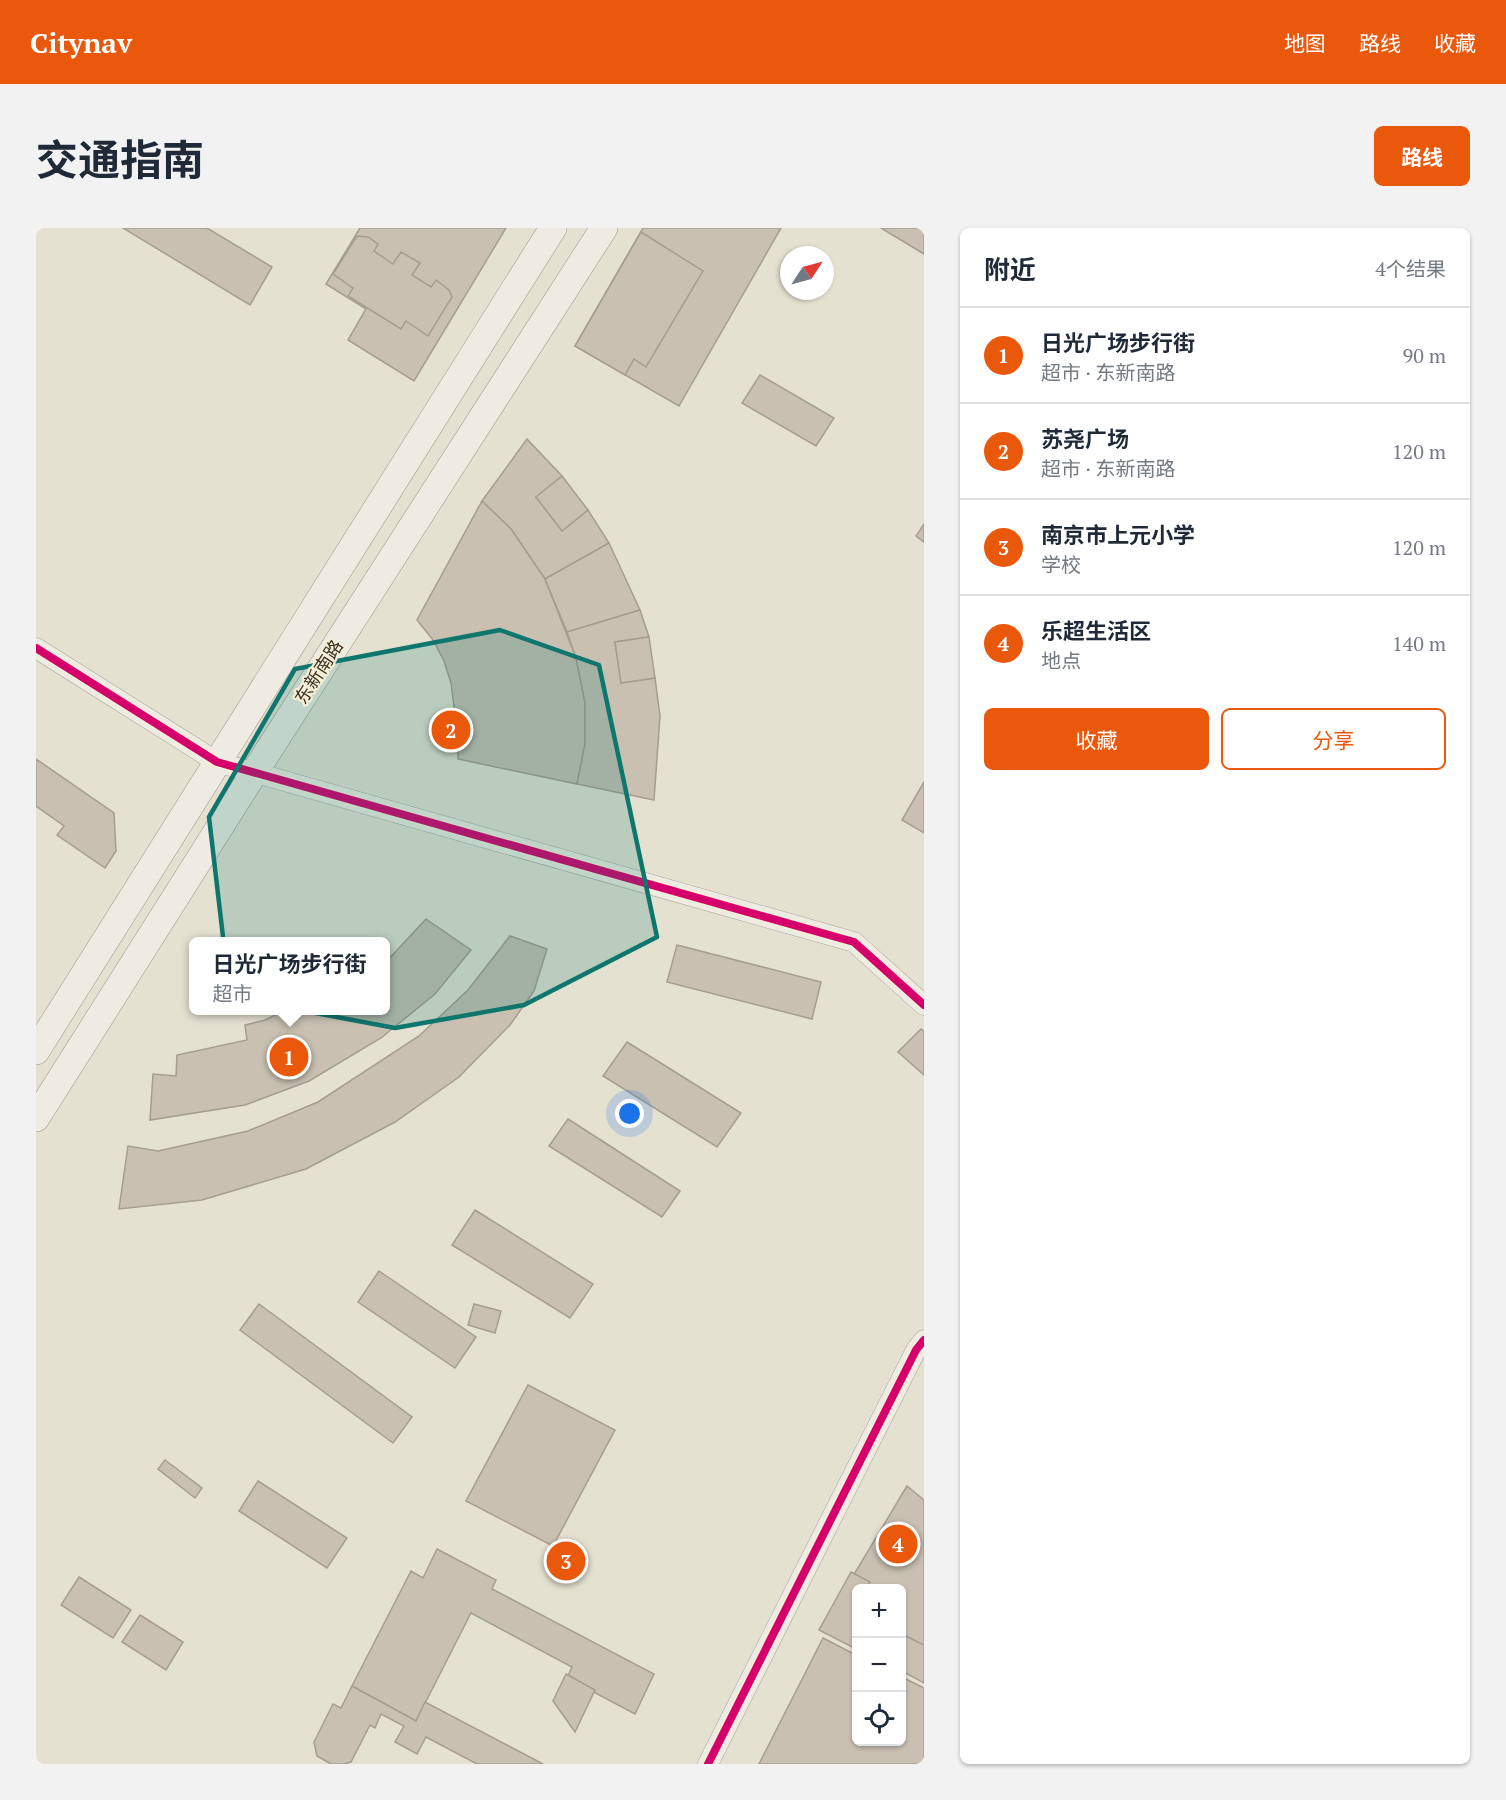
<!DOCTYPE html>
<html lang="zh">
<meta charset="utf-8">
<style>
body{margin:0;font-family:"PT Serif","Noto Sans SC",serif;background:#f2f2f3;color:#1f2937}
.controls{position:absolute;right:18px;bottom:18px;display:grid;overflow:hidden;border-radius:9px;box-shadow:0 2px 4px #0004}
.controls button{width:54px;height:54px;display:grid;place-items:center;padding:0;border:0;border-bottom:2px solid #e0e1e3;background:#fff;color:#1f2937;font:30px sans-serif}
.compass{position:absolute;left:744px;top:18px;width:54px;height:54px;border-radius:50%;background:#fff;box-shadow:0 2px 4px #0004;rotate:54deg}
.you{position:absolute;left:594px;top:886px;width:21px;height:21px;margin:-15px;border:4px solid #fff;border-radius:50%;background:#1a73e8;box-shadow:0 0 0 9px #1a73e833}
.badge{display:grid;place-items:center;width:39px;height:39px;border-radius:50%;background:#ea580c;color:#fff;font-size:20px;font-weight:700}
.pin{position:absolute;translate:-50% -50%;border:3px solid #fff;box-shadow:0 2px 6px #0006}
.popup{position:absolute;left:153px;top:709px;width:201px;height:78px;box-sizing:border-box;display:grid;place-content:center;border-radius:9px;background:#fff;filter:drop-shadow(0 2px 4px #0005);font-size:20px;white-space:nowrap;color:#747a83}
.popup b{font-size:22px;color:#1f2937}
.popup::after{content:'';position:absolute;left:50%;top:100%;margin-left:-12px;border:12px solid transparent;border-top-color:#fff}
.list{margin:0;padding:0;list-style:none}
h2{display:flex;justify-content:space-between;align-items:center;height:78px;margin:0;padding:0 24px;font-size:26px}
h2 small{font-size:20px;font-weight:400;color:#747a83}
.list li{display:grid;grid-template-columns:39px 1fr auto;gap:18px;align-items:center;box-sizing:border-box;height:96px;padding:0 24px;border-top:2px solid #e0e1e3}
.list b{display:block;font-size:22px;white-space:nowrap}
.list p{margin:0;font-size:20px;white-space:nowrap;color:#747a83}
.list em{font-size:20px;font-style:normal;color:#747a83}
.actions{display:flex;gap:12px;padding:18px 24px}
.actions a{flex:1;padding:14px 0;border:2px solid #ea580c;border-radius:9px;text-align:center;font-size:21px;color:#ea580c}
.actions .main{background:#ea580c;color:#fff}
.icon{flex:none;width:33px;height:33px;fill:none;stroke:currentColor;stroke-width:2;stroke-linecap:round;stroke-linejoin:round}
.map{position:relative;flex:none;width:888px;height:1536px;overflow:hidden;border-radius:9px}
header{display:flex;align-items:center;gap:36px;box-sizing:border-box;height:84px;padding:0 30px;background:#ea580c;color:#fff}
header strong{font-size:28px}
nav{display:flex;gap:33px;margin-inline-start:auto;font-size:21px}
.intro{display:flex;align-items:center;justify-content:space-between;box-sizing:border-box;height:144px;padding:0 36px}
h1{margin:0;font-size:42px}
.button{padding:15px 27px;border-radius:9px;background:#ea580c;color:#fff;font-size:21px;font-weight:700}
main{display:flex;gap:36px;padding:0 36px}
aside{flex:1;background:#fff;border-radius:9px;box-shadow:0 2px 4px #0004}
.map>svg:first-child{display:block}
.building{fill:#c9c0b2;stroke:#a69d90;stroke-width:1.5}
.lines{fill:none;stroke-linecap:round;stroke-linejoin:round}
.minor-casing{stroke:#aba699;stroke-width:21}
.secondary-casing{stroke:#9a958a;stroke-width:28}
.minor{stroke:#eeebe2;stroke-width:20}
.secondary{stroke:#eeebe2;stroke-width:27}
.cycleway-casing{stroke:#f5efd8;stroke-width:11}
.cycleway{stroke:#d6006c;stroke-width:8}
.marked{fill:#0f766e;fill-opacity:0.2;stroke:#0f766e;stroke-width:4.5;stroke-linejoin:round}
.labels{text-anchor:middle;stroke-width:4.5;stroke-linejoin:round;paint-order:stroke}
.street-label{font-size:18px;fill:#3a2f21;stroke:#f5efd8}
</style>
<header>
<strong>Citynav</strong>
<nav><a>地图</a><a>路线</a><a>收藏</a></nav>
</header>
<div class="intro"><h1>交通指南</h1><a class="button">路线</a></div>
<main>
<div class="map">
<svg width="888" height="1536" viewBox="0 0 888 1536">
<rect width="100%" height="100%" fill="#e5e1d1"/>
<g class="building">
<path d="M87,0H171L236,39L214,77Z"/>
<path d="M324,0H470L378,153L312,112L330,81L290,56Z"/>
<path d="M607,0H745L643,178L539,118Z"/>
<path d="M845,0H888V26Z"/>
<path d="M605,4L667,43L610,139L598,131L589,147L539,118Z"/>
<path d="M321,8L332,9L342,16L338,23L357,36L365,24L384,35L376,47L395,59L400,52L413,62L416,69L392,108L370,93L365,101L312,68L317,60L297,46Z"/>
<path d="M724,147L798,190L780,218L706,175Z"/>
<path d="M491,211L526,248L500,269L526,303L552,282L573,315L509,351L475,301L446,273Z"/>
<path d="M526,248L552,282L526,303L500,269Z"/>
<path d="M446,273L475,301L509,351L540,430L549,474V516L541,556L422,531V510L415,455L408,433L397,412L381,392Z"/>
<path d="M888,296V314L880,308Z"/>
<path d="M573,315L604,382L531,404L509,351Z"/>
<path d="M604,382L613,409L579,414L585,455L619,450L624,488L618,572L541,556L549,516V474L540,430L531,404Z"/>
<path d="M613,409L619,450L585,455L579,414Z"/>
<path d="M0,531L78,585L80,623L69,640L21,607L28,598L0,578Z"/>
<path d="M888,554V605L866,592Z"/>
<path d="M390,691L435,722L399,766L345,810L273,853L209,877L114,892L117,846L140,848L141,827L211,812L209,797L229,792L249,782H349V735Z"/>
<path d="M474,708L511,721L498,763L474,797L423,849L359,894L270,941L166,972L83,981L92,918L122,923L212,903L282,874L383,808L432,762Z"/>
<path d="M641,717L785,754L776,791L631,754Z"/>
<path d="M885,801L888,803V847L862,824Z"/>
<path d="M591,814L705,885L681,919L567,848Z"/>
<path d="M532,891L644,963L626,989L513,918Z"/>
<path d="M439,982L557,1056L534,1090L416,1017Z"/>
<path d="M343,1043L440,1109L419,1140L322,1074Z"/>
<path d="M223,1076L376,1189L357,1215L204,1102Z"/>
<path d="M438,1076L465,1083L459,1105L432,1097Z"/>
<path d="M492,1157L579,1202L517,1318L430,1273Z"/>
<path d="M129,1232L166,1260L159,1270L122,1241Z"/>
<path d="M222,1253L311,1310L291,1340L203,1283Z"/>
<path d="M871,1258L888,1272V1438L866,1425V1360H820V1398L796,1383Z"/>
<path d="M401,1321L460,1352L456,1361L618,1446L599,1486L531,1450L536,1439L435,1385L380,1493L316,1458L375,1343L387,1350Z"/>
<path d="M815,1344L834,1354L830,1360H820V1378L818,1382L820,1383V1421L783,1402Z"/>
<path d="M43,1349L95,1382L77,1410L25,1377Z"/>
<path d="M104,1387L147,1414L130,1442L86,1414Z"/>
<path d="M866,1406L888,1417V1455L866,1443Z"/>
<path d="M787,1410L820,1427V1514H866V1449L888,1460V1536H723Z"/>
<path d="M530,1446L559,1462L539,1504L517,1473Z"/>
<path d="M316,1458L380,1493L389,1474L507,1536H441L390,1509L381,1526L359,1514L368,1498L345,1486L339,1500L334,1497L315,1534L308,1536H295L281,1528L278,1514L297,1476L305,1480Z"/>
</g>
<g class="lines">
<g class="minor-casing">
<g id="minor">
<path d="M0,420L181,534L818,714L888,777"/>
<path d="M672,1536L880,1122L888,1112"/>
</g>
</g>
<g class="secondary-casing">
<g id="secondary">
<path d="M0,823L517,0"/>
<path d="M0,890L218,545L568,0"/>
</g>
</g>
<use href="#minor" class="minor"/>
<use href="#secondary" class="secondary"/>
<g class="cycleway-casing">
<g id="cycleway">
<path d="M0,420L181,534L818,714L888,777"/>
<path d="M672,1536L880,1122L888,1112"/>
</g>
</g>
<use href="#cycleway" class="cycleway"/>
</g>
<path class="marked" d="M464,402L563,437L621,709L488,777L359,800L194,769L173,589L259,441Z"/>
<g class="labels">
<g class="street-label">
<text transform="translate(283 444) rotate(-57)" y="6">东新南路</text>
</g>
</g>
</svg>
<div class="controls">
<button>+</button>
<button>−</button>
<button><svg class="icon" aria-label="locate" viewBox="0 0 24 24"><circle cx="12" cy="12" r="6"/><path d="M12 2v4M12 18v4M2 12h4M18 12h4"/></svg></button>
</div>
<svg class="compass" viewBox="-18 -18 36 36"><path d="M0-13l5 13h-10z" fill="#e53935"/><path d="M0 13l5-13h-10z" fill="#747a83"/></svg>
<div class="you"></div>
<div class="pin badge" style="left:253px;top:829px">1</div>
<div class="popup"><b>日光广场步行街</b>超市</div>
<div class="pin badge" style="left:415px;top:502px">2</div>
<div class="pin badge" style="left:530px;top:1333px">3</div>
<div class="pin badge" style="left:862px;top:1316px">4</div>
</div>
<aside>
<h2>附近<small>4个结果</small></h2>
<ul class="list">
<li><span class="badge">1</span><div><b>日光广场步行街</b><p>超市 · 东新南路</p></div><em>90 m</em></li>
<li><span class="badge">2</span><div><b>苏尧广场</b><p>超市 · 东新南路</p></div><em>120 m</em></li>
<li><span class="badge">3</span><div><b>南京市上元小学</b><p>学校</p></div><em>120 m</em></li>
<li><span class="badge">4</span><div><b>乐超生活区</b><p>地点</p></div><em>140 m</em></li>
</ul>
<div class="actions"><a class="main">收藏</a><a>分享</a></div>
</aside>
</main>
